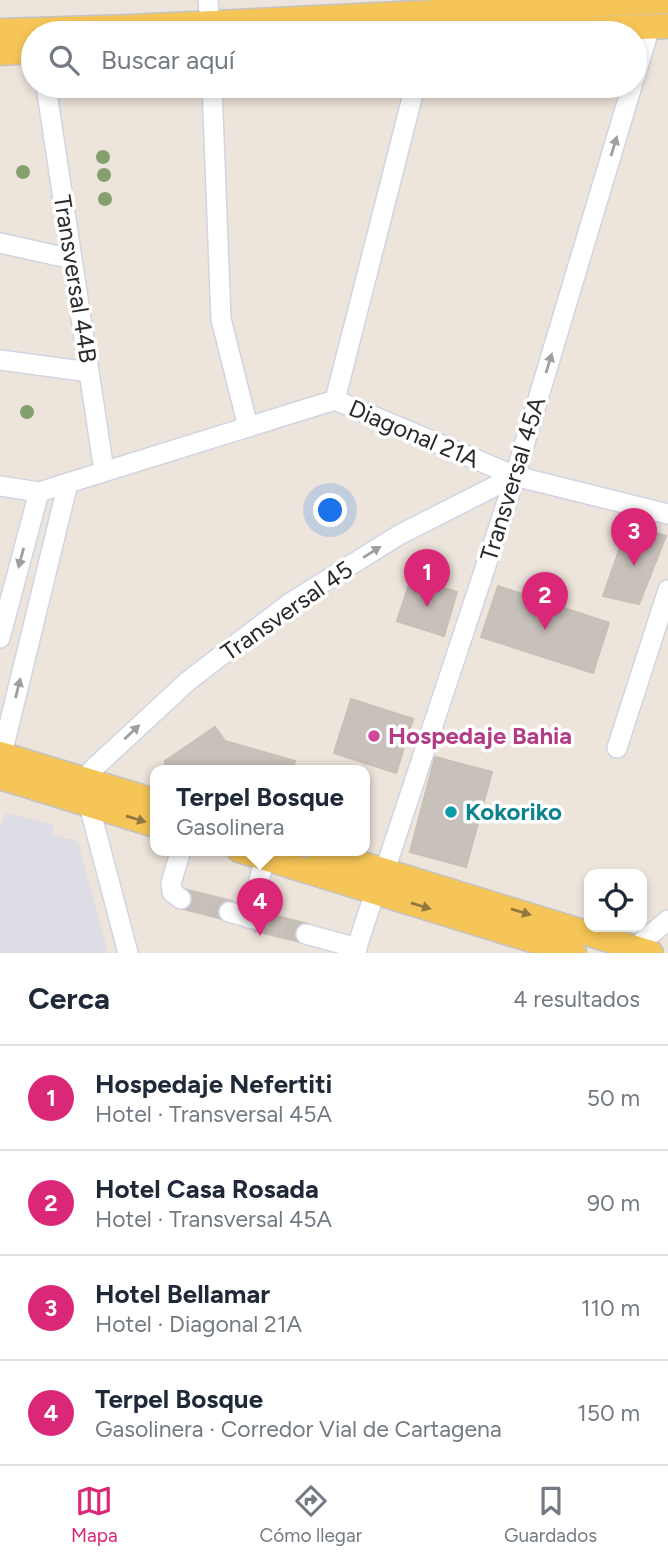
<!DOCTYPE html>
<html lang="es">
<meta charset="utf-8">
<style>
body{margin:0;font-family:Figtree,sans-serif;background:#f2f2f3;color:#1f2937}
.controls{position:absolute;right:21px;bottom:21px;display:grid;overflow:hidden;border-radius:14px;box-shadow:0 4px 10px #0003}
.controls button{width:63px;height:63px;display:grid;place-items:center;padding:0;border:0;border-bottom:2px solid #e0e1e3;background:#fff;color:#1f2937;font:35px sans-serif}
.you{position:absolute;left:331px;top:511px;width:24px;height:24px;margin:-18px;border:5px solid #fff;border-radius:50%;background:#1a73e8;box-shadow:0 0 0 10px #1a73e833}
.badge{display:grid;place-items:center;width:46px;height:46px;border-radius:50%;background:#db2777;color:#fff;font-size:23px;font-weight:700}
.pin{position:absolute;translate:-50% -58px;filter:drop-shadow(0 2px 4px #0008)}
.pin::after{content:'';position:absolute;top:37px;width:24px;height:21px;background:inherit;clip-path:polygon(0 0,100% 0,50% 100%)}
.popup{position:absolute;left:150px;top:765px;width:220px;height:91px;box-sizing:border-box;display:grid;place-content:center;border-radius:14px;background:#fff;filter:drop-shadow(0 2px 5px #0005);font-size:23px;white-space:nowrap;color:#747a83}
.popup b{font-size:26px;color:#1f2937}
.popup::after{content:'';position:absolute;left:50%;top:100%;margin-left:-14px;border:14px solid transparent;border-top-color:#fff}
.list{margin:0;padding:0;list-style:none}
h2{display:flex;justify-content:space-between;align-items:center;height:91px;margin:0;padding:0 28px;font-size:30px}
h2 small{font-size:23px;font-weight:400;color:#747a83}
.list li{display:grid;grid-template-columns:46px 1fr auto;gap:21px;align-items:center;box-sizing:border-box;height:105px;padding:0 28px;border-top:2px solid #e0e1e3}
.list b{display:block;font-size:26px;white-space:nowrap}
.list p{margin:0;font-size:23px;white-space:nowrap;color:#747a83}
.list em{font-size:23px;font-style:normal;color:#747a83}
.icon{flex:none;width:38px;height:38px;fill:none;stroke:currentColor;stroke-width:2;stroke-linecap:round;stroke-linejoin:round}
.map{position:relative;flex:none;width:668px;height:953px;overflow:hidden}
.search{position:absolute;background:#fff;box-shadow:0 4px 10px #0003;left:21px;right:21px;top:21px;height:77px;display:flex;align-items:center;gap:18px;box-sizing:border-box;padding:0 24px;border-radius:38px;color:#747a83;font-size:26px}
.sheet{height:511px;background:#fff}
nav{display:flex;justify-content:space-around;align-items:center;box-sizing:border-box;height:98px;border-top:2px solid #e0e1e3;background:#fff;font-size:19px;color:#747a83}
nav a{display:grid;justify-items:center;gap:4px}
nav .on{color:#db2777}
.map>svg:first-child{display:block}
.industrial{fill:#dedce5}
.building{fill:#c8c1bb;stroke:#c8c0b5;stroke-width:2}
.lines{fill:none;stroke-linecap:round;stroke-linejoin:round}
.minor-tunnel{stroke:#c6bfb8;stroke-width:19;stroke-dasharray:19 10;stroke-linecap:butt}
.minor-casing{stroke:#d0d5e3;stroke-width:22}
.major-casing{stroke:#c3c3c3;stroke-width:27}
.minor{stroke:#fff;stroke-width:19}
.major{stroke:#f5c557;stroke-width:24}
.tree{fill:#84a06f}
.oneway{fill:#9f9f9f}
.oneway2{fill:#907840}
.hotel-dot{fill:#d1479c;stroke:#fff;stroke-width:2.5}
.culture-dot{fill:#0f9aa8;stroke:#fff;stroke-width:2.5}
.labels{text-anchor:middle;stroke-width:7;stroke-linejoin:round;paint-order:stroke}
.street-label{font-size:24px;fill:#2a2a2a;stroke:#fff}
.hotel-label{font-size:24px;font-weight:bold;fill:#b23c85;stroke:#fff;text-anchor:start}
.culture-label{font-size:24px;font-weight:bold;fill:#0d838f;stroke:#fff;text-anchor:start}
</style>
<div class="map">
<svg width="668" height="953" viewBox="0 0 668 953">
<rect width="100%" height="100%" fill="#ede4db"/>
<path class="industrial" d="M6,813L54,825L52,835L74,840L79,845L108,953H0V826Z"/>
<g class="building">
<path d="M628,525L666,536L639,604L603,596Z"/>
<path d="M411,578L457,592L444,636L397,621Z"/>
<path d="M498,586L609,623L593,673L481,637Z"/>
<path d="M351,699L413,719L396,773L334,753Z"/>
<path d="M215,727L225,741L295,761L292,770H167L165,768V761Z"/>
<path d="M435,757L492,772L466,867L410,852Z"/>
<path d="M184,889L232,901L228,920L179,908Z"/>
<path d="M260,912L309,924L304,943L255,931Z"/>
</g>
<g class="lines">
<g class="minor-tunnel">
<path d="M181,899L229,912"/>
<path d="M258,920L306,934"/>
</g>
<g class="minor-casing">
<g id="minor">
<path d="M208,0L211,33"/>
<path d="M428,33V13"/>
<path d="M635,77L650,27"/>
<path d="M46,86L104,471"/>
<path d="M212,86L221,319L248,427"/>
<path d="M0,243L72,259"/>
<path d="M0,360L89,372"/>
<path d="M335,400L415,86"/>
<path d="M0,486L39,492L335,400L515,476L668,514"/>
<path d="M0,638L39,492"/>
<path d="M617,748L668,590"/>
<path d="M2,754L68,483"/>
<path d="M83,780L94,768L188,681L290,603L399,535L515,476"/>
<path d="M89,805L128,953"/>
<path d="M181,850L171,883L172,892L181,899"/>
<path d="M385,870L508,499L632,86"/>
<path d="M229,912L258,920"/>
<path d="M249,918L267,850"/>
<path d="M306,934L357,948"/>
<path d="M355,953L375,892"/>
<path d="M632,953L634,948L668,920"/>
</g>
</g>
<g class="major-casing">
<g id="major">
<path d="M0,31L130,27L668,1"/>
<path d="M475,33L668,26"/>
<path d="M0,53L33,51"/>
<path d="M0,754L155,801"/>
<path d="M0,777L155,825"/>
<path d="M239,850L574,953"/>
<path d="M317,850L651,953"/>
</g>
</g>
<use href="#minor" class="minor"/>
<use href="#major" class="major"/>
</g>
<g class="tree">
<circle cx="103" cy="157" r="7"/>
<circle cx="23" cy="172" r="7"/>
<circle cx="104" cy="175" r="7"/>
<circle cx="105" cy="199" r="7"/>
<circle cx="27" cy="412" r="7"/>
</g>
<defs><path id="oneway-solid" d="M-6-.8H1V-3.2L6.5 0L1 3.2V.8H-6Z" transform="scale(1.75)"/></defs>
<g class="oneway">
<use href="#oneway-solid" transform="translate(614 146) rotate(-73)"/>
<use href="#oneway-solid" transform="translate(549 363) rotate(-73)"/>
<use href="#oneway-solid" transform="translate(372 552) rotate(-32)"/>
<use href="#oneway-solid" transform="translate(21 558) rotate(105)"/>
<use href="#oneway-solid" transform="translate(18 688) rotate(-76)"/>
<use href="#oneway-solid" transform="translate(132 732) rotate(-43)"/>
</g>
<g class="oneway2">
<use href="#oneway-solid" transform="translate(136 819) rotate(17)"/>
<use href="#oneway-solid" transform="translate(421 906) rotate(17)"/>
<use href="#oneway-solid" transform="translate(521 912) rotate(17)"/>
</g>
<circle class="hotel-dot" cx="374" cy="736" r="7"/>
<circle class="culture-dot" cx="451" cy="812" r="7"/>
<g class="labels">
<g class="street-label">
<text transform="translate(75 279) rotate(81)" y="8">Transversal 44B</text>
<text transform="translate(414 434) rotate(23)" y="8">Diagonal 21A</text>
<text transform="translate(513 479) rotate(-73)" y="8">Transversal 45A</text>
<text transform="translate(287 611) rotate(-35)" y="8">Transversal 45</text>
</g>
<g class="hotel-label">
<text x="388" y="744">Hospedaje Bahia</text>
</g>
<g class="culture-label">
<text x="465" y="820">Kokoriko</text>
</g>
</g>
</svg>
<div class="controls">
<button><svg class="icon" aria-label="locate" viewBox="0 0 24 24"><circle cx="12" cy="12" r="6"/><path d="M12 2v4M12 18v4M2 12h4M18 12h4"/></svg></button>
</div>
<div class="you"></div>
<div class="pin badge" style="left:427px;top:607px">1</div>
<div class="pin badge" style="left:545px;top:630px">2</div>
<div class="pin badge" style="left:634px;top:566px">3</div>
<div class="pin badge" style="left:260px;top:936px">4</div>
<div class="popup"><b>Terpel Bosque</b>Gasolinera</div>
<div class="search"><svg class="icon" aria-label="search" viewBox="0 0 24 24"><circle cx="10" cy="10" r="6"/><path d="M15 15l6 6"/></svg>Buscar aquí</div>
</div>
<section class="sheet">
<h2>Cerca<small>4 resultados</small></h2>
<ul class="list">
<li><span class="badge">1</span><div><b>Hospedaje Nefertiti</b><p>Hotel · Transversal 45A</p></div><em>50 m</em></li>
<li><span class="badge">2</span><div><b>Hotel Casa Rosada</b><p>Hotel · Transversal 45A</p></div><em>90 m</em></li>
<li><span class="badge">3</span><div><b>Hotel Bellamar</b><p>Hotel · Diagonal 21A</p></div><em>110 m</em></li>
<li><span class="badge">4</span><div><b>Terpel Bosque</b><p>Gasolinera · Corredor Vial de Cartagena</p></div><em>150 m</em></li>
</ul>
</section>
<nav>
<a class="on"><svg class="icon" aria-label="map" viewBox="0 0 24 24"><path d="M3 6l6-2 6 2 6-2v14l-6 2-6-2-6 2zM9 4v14M15 6v14"/></svg>Mapa</a>
<a><svg class="icon" aria-label="directions" viewBox="0 0 24 24"><path d="M12 3l9 9-9 9-9-9zM9 14v-3h6M13 9l2 2-2 2"/></svg>Cómo llegar</a>
<a><svg class="icon" aria-label="saved" viewBox="0 0 24 24"><path d="M7 4h10v16l-5-4-5 4z"/></svg>Guardados</a>
</nav>
